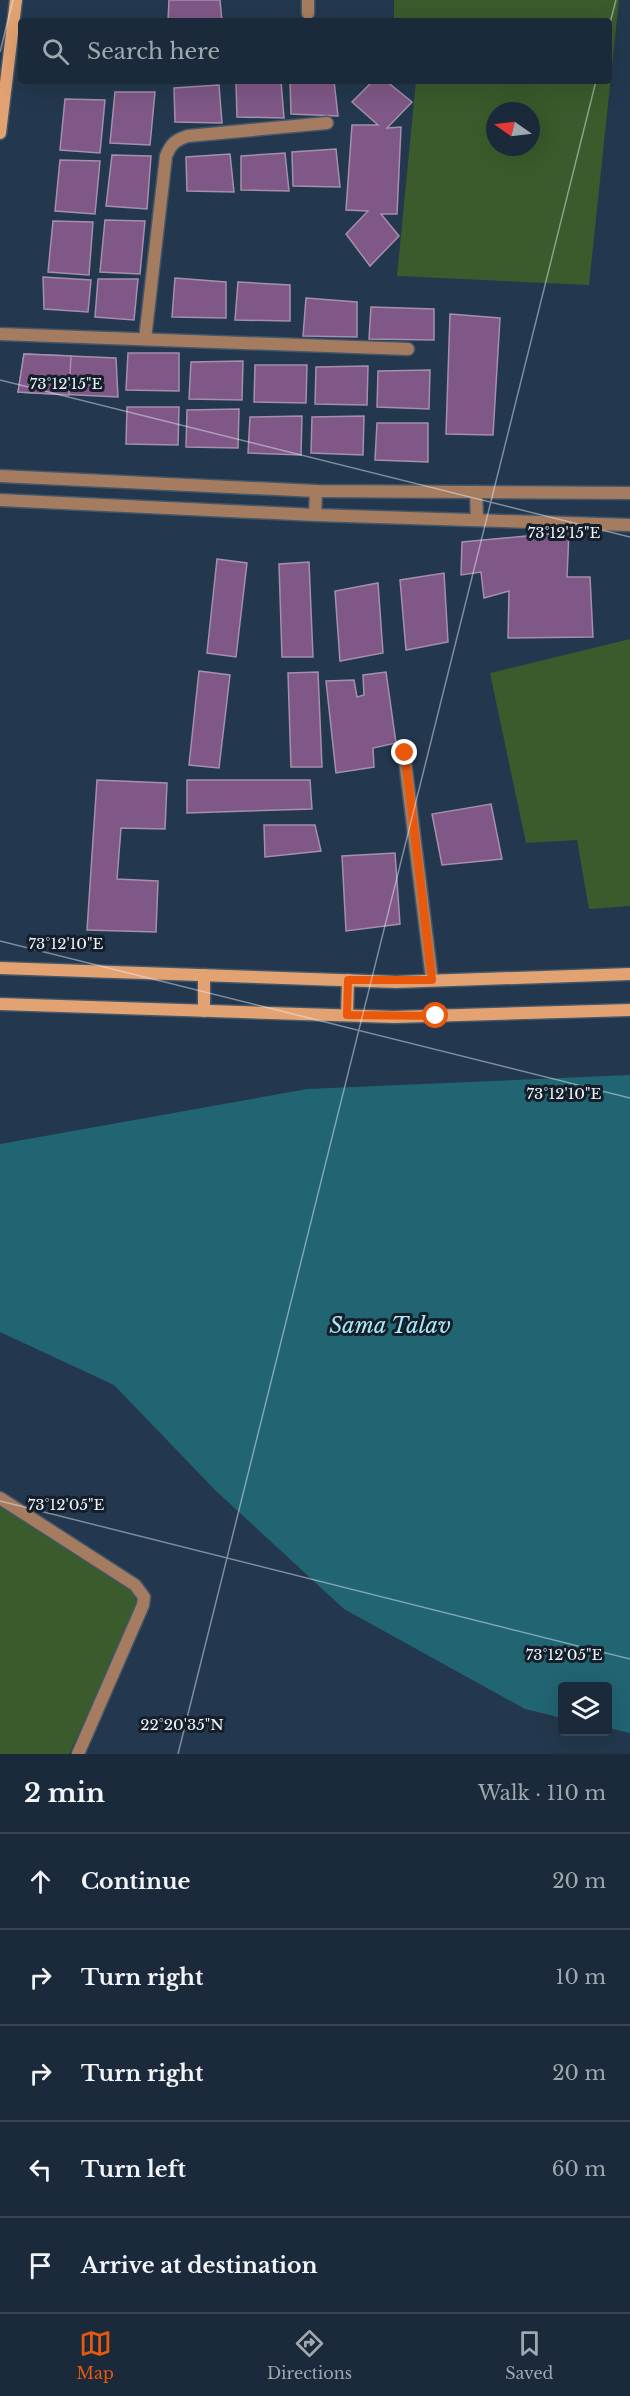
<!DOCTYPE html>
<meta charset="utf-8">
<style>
body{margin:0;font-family:"Libre Baskerville",serif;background:#233242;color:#f1f3f6}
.controls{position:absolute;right:18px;bottom:18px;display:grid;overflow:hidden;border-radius:6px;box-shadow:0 6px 24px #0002}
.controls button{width:54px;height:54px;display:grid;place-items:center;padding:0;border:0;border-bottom:2px solid #384654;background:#1a2a3a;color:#f1f3f6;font:30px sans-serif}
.compass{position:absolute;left:486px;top:102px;width:54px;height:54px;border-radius:50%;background:#1a2a3a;box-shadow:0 6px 24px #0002;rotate:284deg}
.stop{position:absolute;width:18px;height:18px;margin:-14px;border:4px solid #ea580c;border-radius:50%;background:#fff}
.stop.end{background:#ea580c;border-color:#fff;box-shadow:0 2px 6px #0008}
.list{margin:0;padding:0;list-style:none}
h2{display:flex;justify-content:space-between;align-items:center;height:78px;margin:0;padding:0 24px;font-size:26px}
h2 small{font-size:20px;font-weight:400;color:#9fa7af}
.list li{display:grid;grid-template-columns:39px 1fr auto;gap:18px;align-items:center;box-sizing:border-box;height:96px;padding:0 24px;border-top:2px solid #384654}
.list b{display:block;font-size:22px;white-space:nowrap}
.list em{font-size:20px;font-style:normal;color:#9fa7af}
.icon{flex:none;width:33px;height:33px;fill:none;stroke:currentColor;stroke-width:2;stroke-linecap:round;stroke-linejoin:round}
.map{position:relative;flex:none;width:630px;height:1754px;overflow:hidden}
.search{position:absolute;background:#1a2a3a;box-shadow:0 6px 24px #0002;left:18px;right:18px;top:18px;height:66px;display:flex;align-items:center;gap:15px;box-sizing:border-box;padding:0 21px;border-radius:6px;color:#9fa7af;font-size:22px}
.sheet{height:558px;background:#1a2a3a}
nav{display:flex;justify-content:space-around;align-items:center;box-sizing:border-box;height:84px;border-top:2px solid #384654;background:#1a2a3a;font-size:16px;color:#9fa7af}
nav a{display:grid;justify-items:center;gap:3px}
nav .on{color:#ea580c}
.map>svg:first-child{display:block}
.green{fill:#3a5b2c;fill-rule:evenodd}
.water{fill:#216472}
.building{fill:#7f5887;stroke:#a58faa;stroke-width:1.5}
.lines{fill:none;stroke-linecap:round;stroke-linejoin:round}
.lane-casing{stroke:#43566a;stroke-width:15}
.street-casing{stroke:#43566a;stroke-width:15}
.secondary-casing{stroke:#43566a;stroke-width:15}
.lane{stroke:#a57c5f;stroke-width:12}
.street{stroke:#a57c5f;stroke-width:12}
.secondary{stroke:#e3a272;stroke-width:12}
.route{stroke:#ea580c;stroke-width:8}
.ticks{fill:none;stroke:#eef5fe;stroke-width:1.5;stroke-opacity:0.45}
.labels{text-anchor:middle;stroke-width:6;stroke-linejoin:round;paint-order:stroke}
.water-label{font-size:22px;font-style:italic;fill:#a8eafa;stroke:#151f29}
.ticks-label{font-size:15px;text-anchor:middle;fill:#eef5fe;stroke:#151f29;stroke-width:6;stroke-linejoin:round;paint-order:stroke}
</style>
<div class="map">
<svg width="630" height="1754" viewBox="0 0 630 1754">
<rect width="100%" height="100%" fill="#23384e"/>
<g class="green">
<path d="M394,0H619L589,285L397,276L416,81H609V21H394ZM495,111H531V147H495Z"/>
<path d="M630,639V906L589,909L577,840L526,843L490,673Z"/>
<path d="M0,1505L124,1584C137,1595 139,1603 133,1619L69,1754H0Z"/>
</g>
<path class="water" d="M630,1075V1733L608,1728V1686H562V1718L525,1709L344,1609L215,1490L114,1385L0,1332V1144L307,1089Z"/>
<g class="building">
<path d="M169,0H220L222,21H168Z"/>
<path d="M281,81L284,118L237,117L236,83Z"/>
<path d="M290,81H334L338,116L291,114Z"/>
<path d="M373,81H386L412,102L387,128L401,127L397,214H381L399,236L370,266L346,234L368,211L346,210L352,125H378L352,102Z"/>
<path d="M219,85L222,123L175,122L174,88Z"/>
<path d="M115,92H155L150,145L110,143Z"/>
<path d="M65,99L105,100L100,153L60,150Z"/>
<path d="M336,149L340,187L293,186L292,152Z"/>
<path d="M285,153L289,191L241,190V156Z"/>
<path d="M230,154L234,192L187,191L186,157Z"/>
<path d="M112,155L151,156L147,209L106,206Z"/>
<path d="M60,160L100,161L95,214L55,211Z"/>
<path d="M105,220L145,221L140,274L100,272Z"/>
<path d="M53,221L93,222L89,275L48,272Z"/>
<path d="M43,277L91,280L88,312L44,309Z"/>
<path d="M175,278L226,282V318L172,317Z"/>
<path d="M98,279H138L134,320L95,317Z"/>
<path d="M238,282L290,285V321L235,320Z"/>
<path d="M306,298L357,302V337L303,336Z"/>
<path d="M371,307L434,309V340L369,339Z"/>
<path d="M450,314L500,318L493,435L446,434Z"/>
<path d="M128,353H179V391L126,390Z"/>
<path d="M24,354L116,358L118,397L18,392Z"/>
<path d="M24,354L71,356L69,395L18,392Z"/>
<path d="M243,361L242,400L189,399L191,362Z"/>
<path d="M255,365H307L306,403L254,402Z"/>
<path d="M368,366L367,405L315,404L316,367Z"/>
<path d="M430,370L429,409L377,407L378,371Z"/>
<path d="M127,407H179L178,445L126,444Z"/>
<path d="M239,409L238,448L186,447L187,410Z"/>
<path d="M302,416L301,455L248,453L250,417Z"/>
<path d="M364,416L363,455L311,453L312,417Z"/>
<path d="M377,423H428V462L375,460Z"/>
<path d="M569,532L567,577H590L593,637L508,638L509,591L484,598L481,572L461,575L462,542Z"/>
<path d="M217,559L247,563L236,657L207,653Z"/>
<path d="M309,562L313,657H282L279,564Z"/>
<path d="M444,573L448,642L406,650L400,580Z"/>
<path d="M378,583L383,653L340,661L335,591Z"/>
<path d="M199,671L230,675L219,768L189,765Z"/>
<path d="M318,672L322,767H291L288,673Z"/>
<path d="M386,672L396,743L373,748L374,767L336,773L326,681L354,680L357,697L364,695L363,675Z"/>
<path d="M97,780L167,783L165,829L121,828L117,879L158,881L156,932L87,930Z"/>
<path d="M187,780H310L312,809L187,813Z"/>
<path d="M491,804L502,859L442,865L432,814Z"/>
<path d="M264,825H315L321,851L265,857Z"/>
<path d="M395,853L400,924L346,931L342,856Z"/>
</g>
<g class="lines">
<g class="lane-casing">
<g id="lane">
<path d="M308,13V0"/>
<path d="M404,753L432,980"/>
<path d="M0,1498L135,1585L144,1597L143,1605L78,1754"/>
</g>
</g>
<g class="street-casing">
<g id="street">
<path d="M0,334L408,349"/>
<path d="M145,339L166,156C171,144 175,140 188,136L327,123"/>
<path d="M0,476L316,491L630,493"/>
<path d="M476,492L477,519"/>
<path d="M0,500L315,515L630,525"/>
<path d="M315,515L316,491"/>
</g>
</g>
<g class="secondary-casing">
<g id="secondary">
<path d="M0,133L16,0"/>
<path d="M0,968L396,982L630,974"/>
<path d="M204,975V1011"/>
<path d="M0,1004L394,1017L630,1010"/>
<path d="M347,1015L348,980"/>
</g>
</g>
<use href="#lane" class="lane"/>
<use href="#street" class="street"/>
<use href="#secondary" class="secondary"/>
</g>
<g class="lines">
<path class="route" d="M405,753L432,980H348L347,1015L436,1016"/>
</g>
<path class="ticks" d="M609,27L616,0M0,52L13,0M0,380L630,537M0,941L630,1098M0,1501L630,1659M178,1754L596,81"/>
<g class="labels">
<g class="water-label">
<text x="390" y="1333">Sama Talav</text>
</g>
</g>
<g class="ticks-label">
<text x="66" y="389">73°12'15"E</text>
<text x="564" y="538">73°12'15"E</text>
<text x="66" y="949">73°12'10"E</text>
<text x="564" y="1099">73°12'10"E</text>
<text x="66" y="1510">73°12'05"E</text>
<text x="564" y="1660">73°12'05"E</text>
<text x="182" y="1730">22°20'35"N</text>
</g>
</svg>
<div class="controls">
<button><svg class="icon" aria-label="layers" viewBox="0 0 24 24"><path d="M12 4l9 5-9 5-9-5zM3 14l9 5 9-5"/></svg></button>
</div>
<svg class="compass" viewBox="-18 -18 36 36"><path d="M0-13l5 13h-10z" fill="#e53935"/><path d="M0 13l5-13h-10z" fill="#9fa7af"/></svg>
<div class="stop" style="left:436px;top:1016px"></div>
<div class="stop end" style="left:405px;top:753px"></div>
<div class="search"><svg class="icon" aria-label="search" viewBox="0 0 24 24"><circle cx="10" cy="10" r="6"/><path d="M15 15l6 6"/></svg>Search here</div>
</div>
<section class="sheet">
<h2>2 min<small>Walk · 110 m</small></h2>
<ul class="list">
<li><svg class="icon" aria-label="ahead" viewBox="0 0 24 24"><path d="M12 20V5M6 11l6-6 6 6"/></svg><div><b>Continue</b></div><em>20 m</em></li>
<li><svg class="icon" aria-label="right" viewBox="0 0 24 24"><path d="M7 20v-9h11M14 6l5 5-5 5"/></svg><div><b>Turn right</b></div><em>10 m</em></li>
<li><svg class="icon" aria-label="right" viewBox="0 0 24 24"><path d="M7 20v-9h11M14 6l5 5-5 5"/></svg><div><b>Turn right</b></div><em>20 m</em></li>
<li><svg class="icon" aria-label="left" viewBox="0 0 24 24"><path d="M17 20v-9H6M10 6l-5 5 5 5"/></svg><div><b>Turn left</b></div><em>60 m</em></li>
<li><svg class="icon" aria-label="arrive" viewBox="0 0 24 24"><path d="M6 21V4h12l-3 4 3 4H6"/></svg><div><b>Arrive at destination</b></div></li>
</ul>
</section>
<nav>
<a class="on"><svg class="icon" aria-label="map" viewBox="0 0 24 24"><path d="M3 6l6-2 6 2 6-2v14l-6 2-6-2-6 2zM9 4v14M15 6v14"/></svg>Map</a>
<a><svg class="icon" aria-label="directions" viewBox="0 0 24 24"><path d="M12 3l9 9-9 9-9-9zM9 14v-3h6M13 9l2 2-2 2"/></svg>Directions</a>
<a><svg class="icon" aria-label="saved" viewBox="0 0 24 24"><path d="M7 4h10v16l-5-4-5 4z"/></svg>Saved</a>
</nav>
